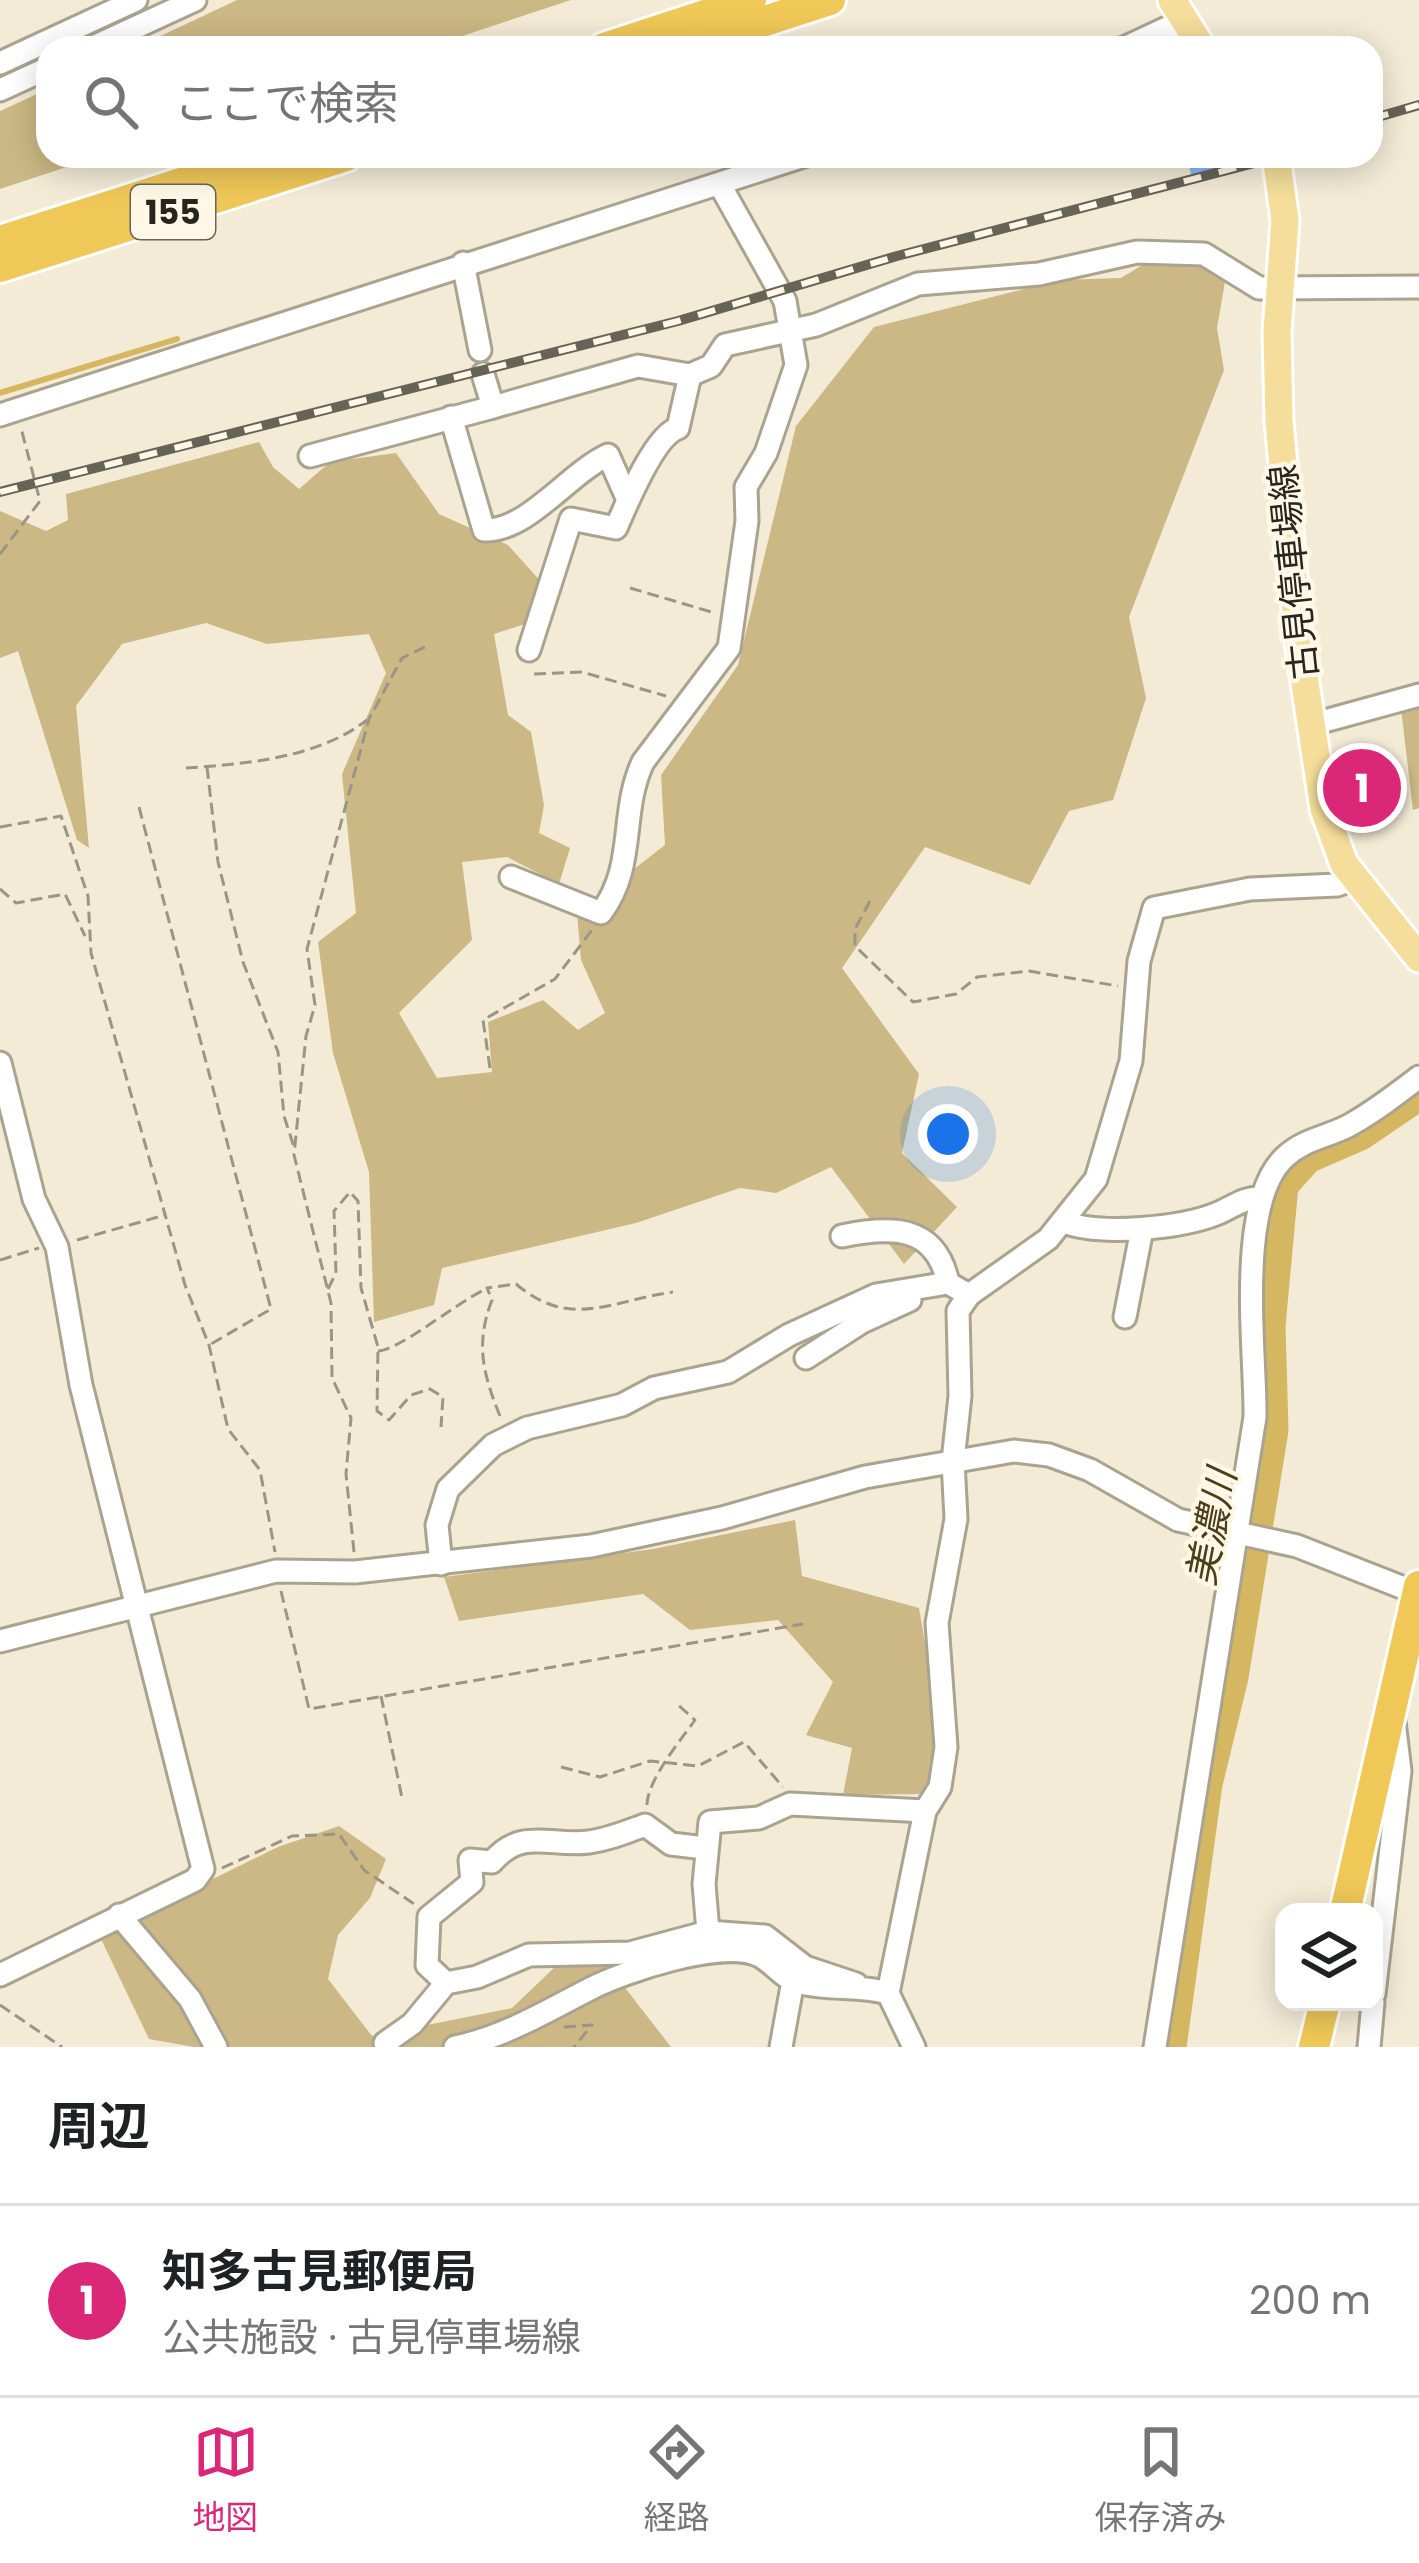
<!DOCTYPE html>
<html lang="ja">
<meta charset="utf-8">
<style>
body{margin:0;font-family:Poppins,"Noto Sans JP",sans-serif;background:#f2f2f2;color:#202124}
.controls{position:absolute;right:36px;bottom:36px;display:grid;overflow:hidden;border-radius:24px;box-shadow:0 6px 30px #0003}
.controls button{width:108px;height:108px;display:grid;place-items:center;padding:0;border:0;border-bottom:3px solid #e0e0e0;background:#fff;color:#202124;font:60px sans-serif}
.you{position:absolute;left:948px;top:1134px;width:42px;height:42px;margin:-30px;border:9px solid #fff;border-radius:50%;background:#1a73e8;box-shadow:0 0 0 18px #1a73e833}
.badge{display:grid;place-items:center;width:78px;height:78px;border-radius:50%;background:#db2777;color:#fff;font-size:39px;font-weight:700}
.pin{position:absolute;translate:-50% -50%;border:6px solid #fff;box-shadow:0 3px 12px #0006}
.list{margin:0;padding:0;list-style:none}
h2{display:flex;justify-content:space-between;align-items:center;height:156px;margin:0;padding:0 48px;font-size:51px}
h2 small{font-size:39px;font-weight:400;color:#757577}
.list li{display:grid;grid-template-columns:78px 1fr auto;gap:36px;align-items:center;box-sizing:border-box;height:192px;padding:0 48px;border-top:3px solid #e0e0e0}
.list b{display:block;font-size:45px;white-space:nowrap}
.list p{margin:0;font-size:39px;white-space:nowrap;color:#757577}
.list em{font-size:39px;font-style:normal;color:#757577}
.icon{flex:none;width:66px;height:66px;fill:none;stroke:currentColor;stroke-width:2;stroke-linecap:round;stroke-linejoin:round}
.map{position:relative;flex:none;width:1419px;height:2047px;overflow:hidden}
.search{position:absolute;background:#fff;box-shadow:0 6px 30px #0003;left:36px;right:36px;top:36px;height:132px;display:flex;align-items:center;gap:30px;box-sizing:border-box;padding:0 42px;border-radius:36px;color:#757577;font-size:45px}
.sheet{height:348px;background:#fff}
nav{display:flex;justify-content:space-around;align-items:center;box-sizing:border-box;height:168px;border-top:3px solid #e0e0e0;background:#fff;font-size:33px;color:#757577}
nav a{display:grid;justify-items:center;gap:6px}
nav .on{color:#db2777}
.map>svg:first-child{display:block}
.green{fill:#cbb884}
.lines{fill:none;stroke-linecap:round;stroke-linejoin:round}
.stream{stroke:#d6b761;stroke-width:6}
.river{stroke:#d6b761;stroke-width:33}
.building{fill:#88b7fc}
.minor-casing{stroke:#aaa38f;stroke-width:27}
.major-casing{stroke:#fff;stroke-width:33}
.highway-casing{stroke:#fff;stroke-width:36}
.path{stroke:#9b9585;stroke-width:3;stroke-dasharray:12 6;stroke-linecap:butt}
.minor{stroke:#fff;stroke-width:21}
.major{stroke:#f5de9b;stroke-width:27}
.highway{stroke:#efc858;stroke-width:30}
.rail-casing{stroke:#676357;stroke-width:10}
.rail{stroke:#fff8e7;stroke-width:6;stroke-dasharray:18;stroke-linecap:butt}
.labels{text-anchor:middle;stroke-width:9;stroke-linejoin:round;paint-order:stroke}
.shield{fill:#fff8e7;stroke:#68645a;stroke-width:3}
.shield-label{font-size:33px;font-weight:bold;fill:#28251d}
.street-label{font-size:36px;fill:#28251d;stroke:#fff8e7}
.water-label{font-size:39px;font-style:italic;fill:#4b3e19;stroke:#fff8e7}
</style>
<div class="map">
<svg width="1419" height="2047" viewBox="0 0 1419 2047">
<rect width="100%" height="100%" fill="#f3ebd6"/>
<g class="green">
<path d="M237,0H571L426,48H135Z"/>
<path d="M48,89V156H100L0,189V111Z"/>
<path d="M1177,244L1226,276L1217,328L1224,370L1129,617L1146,698L1113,800L1069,811L1030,885L925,847L842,968L919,1074L902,1153L957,1207L904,1264L831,1167L776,1193L740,1188L636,1223L442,1268L434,1305L374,1322L369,1172L333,1053L318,942L356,913L342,774L386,673L369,634L267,644L206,623L122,644L76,706L89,848L77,840L18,651L0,658V511L46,531L68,520L66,494L259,442L273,467L299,489L330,462L396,453L439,514L508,545L544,585L528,623L494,634L508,715L531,732L544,805L539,833L570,848L559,884L507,857L462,862L472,940L399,1013L437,1078L492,1072L488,1022L543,1000L578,1030L605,1013L581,960L577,913L665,845L661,775L738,665L796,426L874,327L1059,280L1121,278Z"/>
<path d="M1419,694V808L1413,810L1400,700Z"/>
<path d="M795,1520L802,1576L919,1608L942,1741L928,1794L843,1795L852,1748L806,1735L833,1682L778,1620L690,1630L643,1594L459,1621L444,1577L653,1549Z"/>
<path d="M339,1826L386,1859L370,1898L338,1935L328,1979L372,2036L512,2008L558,1964L632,1962L626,1989L671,2047H194L149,2039L99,1935L278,1847Z"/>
</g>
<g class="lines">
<path class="stream" d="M0,393L177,339"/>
<path class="river" d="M1170,2047L1206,1784L1232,1677L1272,1430L1269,1326L1282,1185L1307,1157L1360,1134L1419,1094"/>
</g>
<path class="building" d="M1187,156H1236L1240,171L1193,184Z"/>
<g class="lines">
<g class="minor-casing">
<g id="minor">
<path d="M91,48L195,0"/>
<path d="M1124,48L1184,20"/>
<path d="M0,63L136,0"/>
<path d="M0,90L48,68"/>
<path d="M463,263L480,350"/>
<path d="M483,374L493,407L638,366L690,375L711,366L725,345L816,325L918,284L1039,274L1137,252L1204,254L1259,288L1419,287"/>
<path d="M0,415L804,156"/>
<path d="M451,417L484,530C527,532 569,473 608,455L628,500"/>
<path d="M310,456L493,407"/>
<path d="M529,650L571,519L616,528C627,503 654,436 678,428L690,375"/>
<path d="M1310,725L1419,695"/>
<path d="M511,877L601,913C637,865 619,813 643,762L729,648L747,521L746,487L766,453L796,365L785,301L720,185"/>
<path d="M0,1063L34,1199L57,1247L81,1385L203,1869L195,1880L0,1975"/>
<path d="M1064,1222C1100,1236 1181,1228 1216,1214C1232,1208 1243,1197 1261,1198"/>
<path d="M842,1236C890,1226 936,1224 948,1283"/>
<path d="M1125,1317L1142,1229"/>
<path d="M806,1358L862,1322L910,1300"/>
<path d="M441,1564L437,1525L448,1489L493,1445L527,1428L622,1405L654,1388L728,1372L789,1335L876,1295L948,1283L969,1295"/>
<path d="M0,1641L276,1571L355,1572L591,1546L722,1518L865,1477L1014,1451L1049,1455L1090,1470L1178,1520L1297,1546L1419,1594"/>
<path d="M119,1915L190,1999L216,2047"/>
<path d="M446,1983L427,1965L429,1917L472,1882L470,1860L492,1862C522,1827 550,1847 589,1842C610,1839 626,1832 645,1825L671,1844L705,1848"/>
<path d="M856,1984L805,1967L765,1936L708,1932L704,1884L710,1822L759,1818L790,1804L925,1811"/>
<path d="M1374,1994L1400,1771L1394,1721"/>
<path d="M385,2043L412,2024L446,1983L477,1977L529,1955L630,1953L708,1932"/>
<path d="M455,2047C505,2037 546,2011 590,1989C625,1971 724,1938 760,1956C773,1963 783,1978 798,1982C829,1991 857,1984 888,1993"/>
<path d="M781,2047L793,1981"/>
<path d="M914,2047L888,1993L925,1811L940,1787L946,1747L937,1623L956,1519L953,1461L960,1396L958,1311L969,1295L1048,1239L1096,1179L1131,1061L1139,961L1154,908L1250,889L1337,885L1354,879"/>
<path d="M1155,2047L1255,1417C1256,1354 1235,1203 1285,1157C1304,1139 1328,1137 1350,1125C1375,1111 1397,1094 1419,1077"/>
<path d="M1369,2047L1373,2002"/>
</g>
</g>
<g class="major-casing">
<g id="major">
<path d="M1172,0L1202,48"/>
<path d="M1276,156L1285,220L1277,332L1279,421L1299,643L1324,809L1344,864L1419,958"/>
</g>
</g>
<g class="highway-casing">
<g id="highway">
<path d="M604,48L751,0"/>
<path d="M681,48L830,0"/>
<path d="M0,241L265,156"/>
<path d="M0,267L346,156"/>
<path d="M1345,1912L1419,1586"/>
<path d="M1314,2047L1325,2002"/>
</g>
</g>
<g class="path">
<path d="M0,554L40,501L21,428"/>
<path d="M630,588L715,613"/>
<path d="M534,674L582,672L666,696"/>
<path d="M207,767L218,862L243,962L278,1052L284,1116L294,1147"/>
<path d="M186,768C246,764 318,758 367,720"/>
<path d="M139,807L271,1309L211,1344"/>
<path d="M0,827L61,816L88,896L91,953L185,1285L209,1345L228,1429L260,1470L275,1552"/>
<path d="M0,889L16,903L65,894L85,936"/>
<path d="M870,901L855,929V946L913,1002L956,994L977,977L1029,971L1118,986"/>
<path d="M490,1068L483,1020L555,979L592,930"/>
<path d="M77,1240L165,1215"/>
<path d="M0,1260L39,1248"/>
<path d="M328,1289L336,1273L334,1211L350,1192L358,1201L361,1288L378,1347L377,1411L389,1420L411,1395L430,1389L443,1397L441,1427"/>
<path d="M378,1351C400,1350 457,1302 486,1289"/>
<path d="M500,1416C483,1374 475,1344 492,1300L487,1288L516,1284C571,1330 609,1301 673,1292"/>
<path d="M354,1552L346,1474L351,1418L332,1378L331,1303L294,1155L306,1036L315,1005L307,949L369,719L402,658L429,645"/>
<path d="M281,1591L309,1709L803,1624"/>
<path d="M381,1696L402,1798"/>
<path d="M561,1767L600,1777L650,1761L698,1766L744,1742L783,1787"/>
<path d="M647,1805C647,1781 680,1741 695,1720L676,1703"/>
<path d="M222,1868L292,1836L339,1834L364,1870L414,1904"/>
<path d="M0,2005L62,2047"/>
<path d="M564,2027L592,2025L574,2047"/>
</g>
<use href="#minor" class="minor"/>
<use href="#major" class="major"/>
<use href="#highway" class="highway"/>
<g class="rail-casing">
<g id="rail">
<path d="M1371,119L1419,105"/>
<path d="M0,492L678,321L897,256L1281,156"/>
</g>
</g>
<use href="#rail" class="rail"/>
</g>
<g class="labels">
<rect class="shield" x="131" y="185" width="84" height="54" rx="9"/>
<g class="shield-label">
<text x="173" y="224">155</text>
</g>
<g class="street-label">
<text transform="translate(1293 572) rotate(-96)" y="13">古見停車場線</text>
</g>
<g class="water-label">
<text transform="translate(1211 1527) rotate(-79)" y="14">美濃川</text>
</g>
</g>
</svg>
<div class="controls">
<button><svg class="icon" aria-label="layers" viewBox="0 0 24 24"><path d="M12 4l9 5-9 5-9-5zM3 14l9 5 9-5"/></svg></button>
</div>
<div class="you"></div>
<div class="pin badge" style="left:1362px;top:788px">1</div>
<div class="search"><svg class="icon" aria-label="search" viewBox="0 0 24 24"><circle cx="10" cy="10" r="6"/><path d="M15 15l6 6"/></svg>ここで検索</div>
</div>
<section class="sheet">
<h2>周辺<small></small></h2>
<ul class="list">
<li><span class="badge">1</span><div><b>知多古見郵便局</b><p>公共施設 · 古見停車場線</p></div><em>200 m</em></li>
</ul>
</section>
<nav>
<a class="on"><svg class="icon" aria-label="map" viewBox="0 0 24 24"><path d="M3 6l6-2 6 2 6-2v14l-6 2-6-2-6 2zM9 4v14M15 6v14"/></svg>地図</a>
<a><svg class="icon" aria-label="directions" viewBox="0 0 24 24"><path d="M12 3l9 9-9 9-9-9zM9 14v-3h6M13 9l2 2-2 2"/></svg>経路</a>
<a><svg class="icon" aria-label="saved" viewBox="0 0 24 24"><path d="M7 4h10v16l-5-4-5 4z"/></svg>保存済み</a>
</nav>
